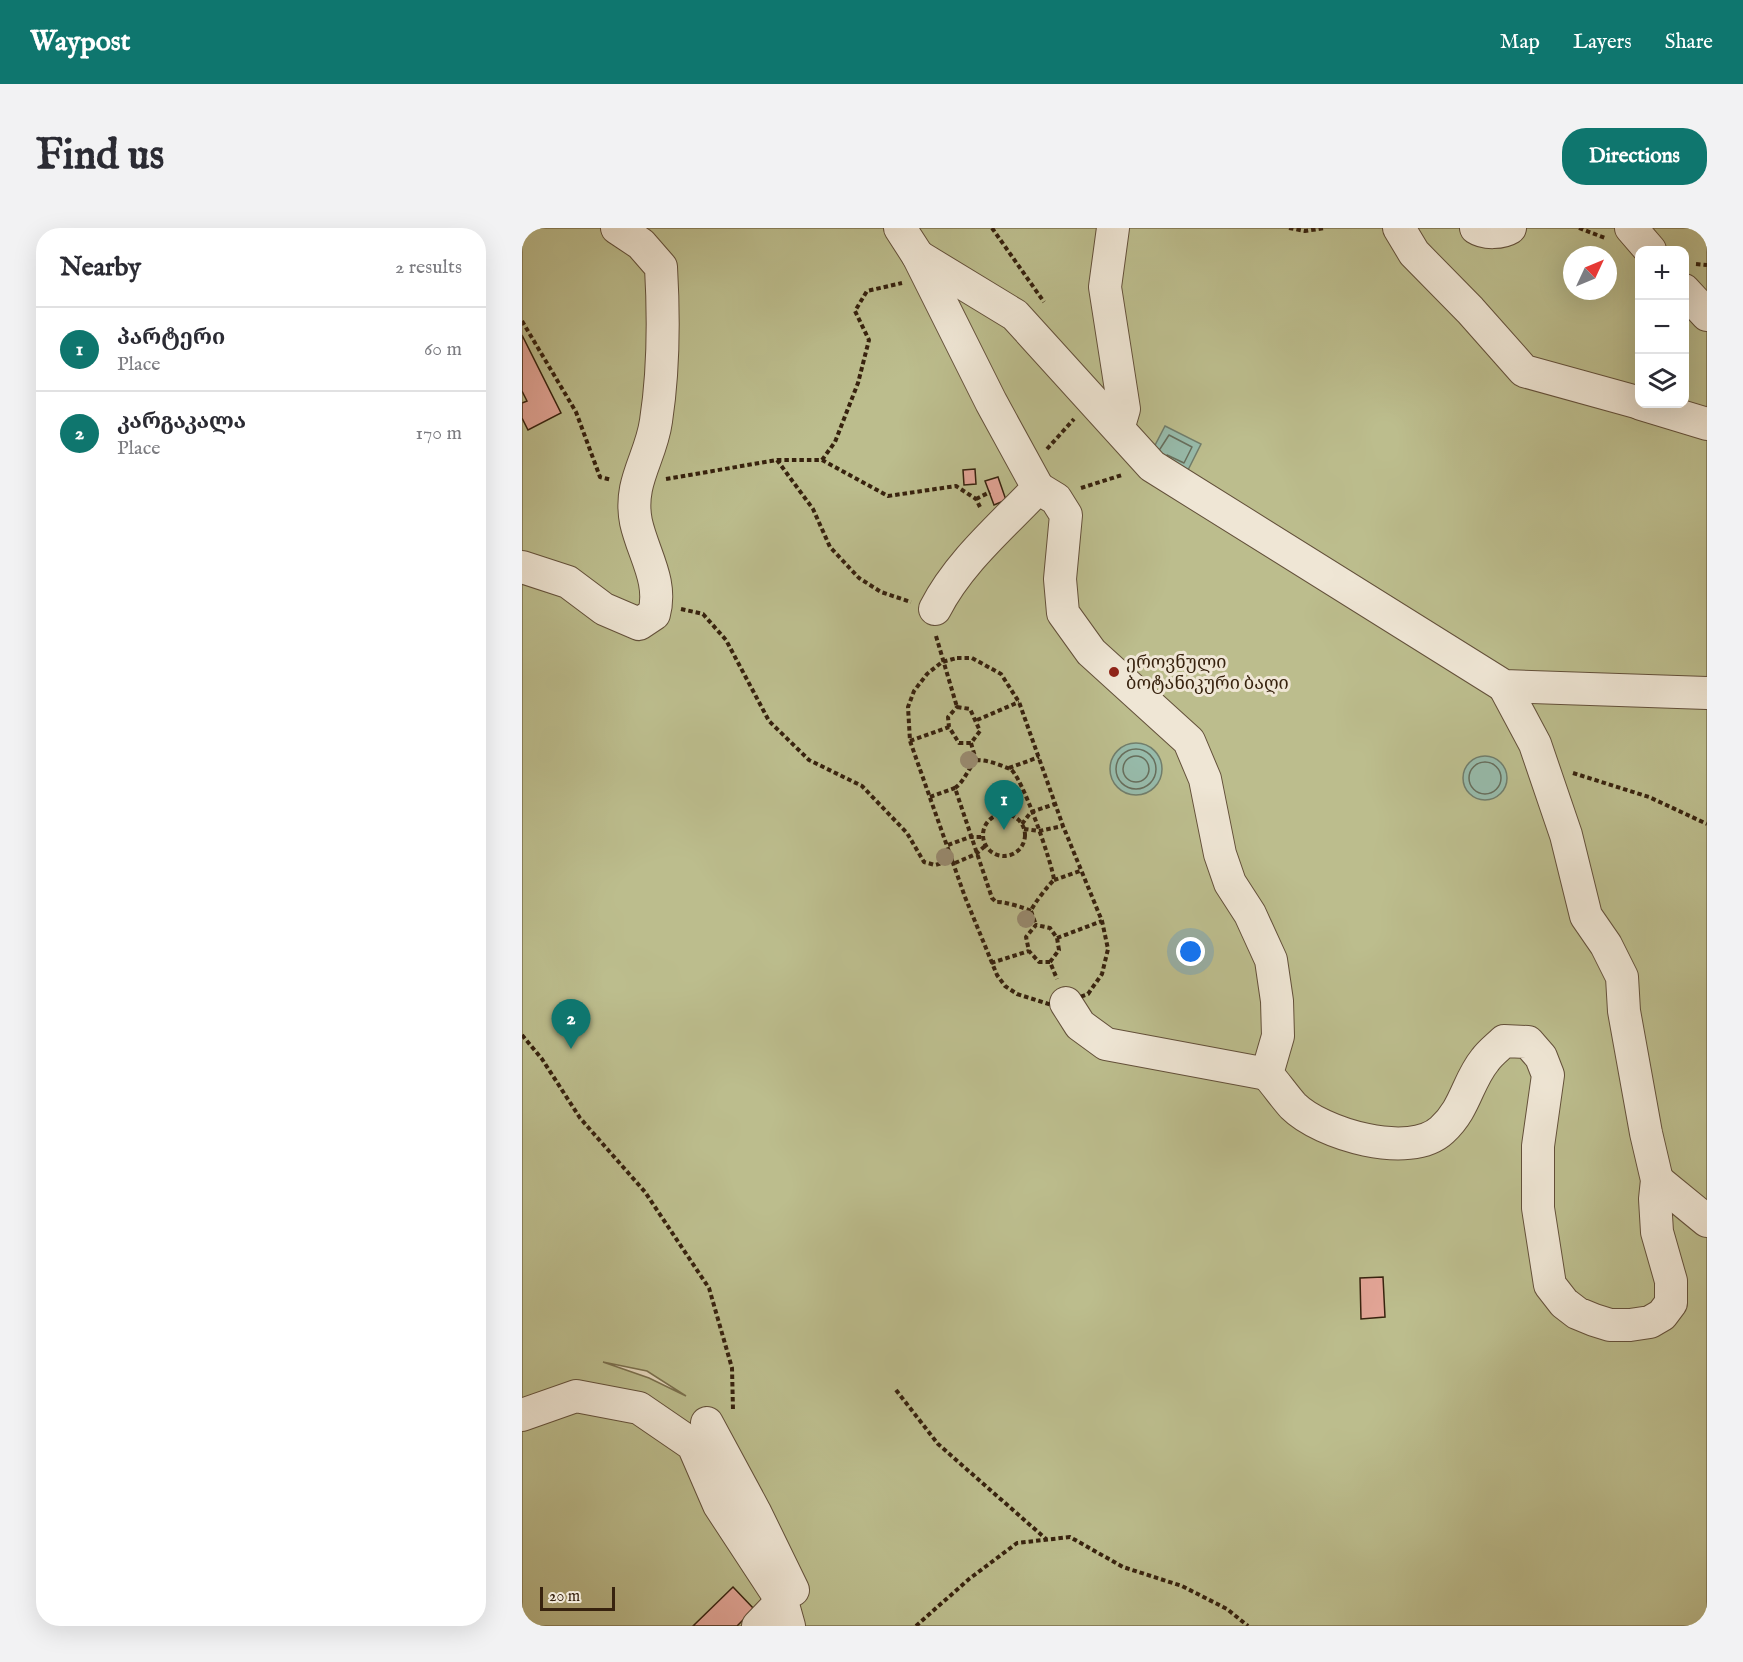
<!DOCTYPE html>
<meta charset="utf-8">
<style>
body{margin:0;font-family:"IM FELL English","Noto Serif Georgian",serif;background:#f2f2f3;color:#2b2b33}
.controls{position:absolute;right:18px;top:18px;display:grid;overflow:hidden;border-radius:12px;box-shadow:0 6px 24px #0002}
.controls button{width:54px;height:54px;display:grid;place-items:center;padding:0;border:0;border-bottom:2px solid #e1e1e2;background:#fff;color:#2b2b33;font:30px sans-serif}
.compass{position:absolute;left:1041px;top:18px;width:54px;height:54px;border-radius:50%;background:#fff;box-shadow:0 6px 24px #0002;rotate:46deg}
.scale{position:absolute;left:18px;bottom:15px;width:75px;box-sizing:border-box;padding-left:6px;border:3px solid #37220e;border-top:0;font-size:16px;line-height:21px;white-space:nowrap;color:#37220e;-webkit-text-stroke:4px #efe6d5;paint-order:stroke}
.you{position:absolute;left:669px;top:724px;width:21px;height:21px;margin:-15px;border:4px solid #fff;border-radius:50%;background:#1a73e8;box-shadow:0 0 0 9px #1a73e833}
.badge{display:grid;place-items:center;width:39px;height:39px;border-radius:50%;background:#0f766e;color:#fff;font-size:20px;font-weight:700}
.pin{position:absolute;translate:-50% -50px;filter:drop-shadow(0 2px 3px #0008)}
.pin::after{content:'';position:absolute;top:32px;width:21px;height:18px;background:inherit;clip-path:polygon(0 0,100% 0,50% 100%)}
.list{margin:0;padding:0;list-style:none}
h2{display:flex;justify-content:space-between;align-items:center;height:78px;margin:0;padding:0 24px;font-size:26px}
h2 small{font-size:20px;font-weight:400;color:#7c7c81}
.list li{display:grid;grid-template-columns:39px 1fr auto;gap:18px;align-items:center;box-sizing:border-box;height:84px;padding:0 24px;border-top:2px solid #e1e1e2}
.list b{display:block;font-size:22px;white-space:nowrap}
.list p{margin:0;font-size:20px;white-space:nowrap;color:#7c7c81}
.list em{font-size:20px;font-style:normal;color:#7c7c81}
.icon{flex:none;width:33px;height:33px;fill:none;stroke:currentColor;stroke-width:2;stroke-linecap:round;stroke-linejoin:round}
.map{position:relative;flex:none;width:1185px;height:1398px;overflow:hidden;border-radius:24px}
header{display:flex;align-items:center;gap:36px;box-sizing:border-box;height:84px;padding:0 30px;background:#0f766e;color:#fff}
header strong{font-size:28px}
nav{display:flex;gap:33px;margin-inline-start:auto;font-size:21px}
.intro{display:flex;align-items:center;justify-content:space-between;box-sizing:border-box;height:144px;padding:0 36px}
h1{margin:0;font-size:42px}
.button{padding:15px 27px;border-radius:24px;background:#0f766e;color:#fff;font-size:21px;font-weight:700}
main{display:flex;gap:36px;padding:0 36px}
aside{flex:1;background:#fff;border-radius:24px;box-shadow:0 6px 24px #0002}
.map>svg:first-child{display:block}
.green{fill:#bcbd8d;stroke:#7a704e;stroke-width:1.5;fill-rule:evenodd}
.water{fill:#97bbab;stroke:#717e6c;stroke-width:1.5}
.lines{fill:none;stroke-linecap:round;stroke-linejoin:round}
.shore{stroke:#676e5c;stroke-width:1.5}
.building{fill:#e3a597;stroke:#37220e;stroke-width:1.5}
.minor-casing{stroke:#63503a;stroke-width:34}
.path{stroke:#37220e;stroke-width:4;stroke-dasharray:4.5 3;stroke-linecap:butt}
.minor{stroke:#efe6d5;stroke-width:32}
.tree{fill:#988a6f}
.poi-dot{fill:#8f2418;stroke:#efe6d5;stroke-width:2}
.labels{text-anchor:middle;stroke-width:6;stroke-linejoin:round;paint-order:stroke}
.poi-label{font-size:18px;fill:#37220e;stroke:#efe6d5;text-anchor:start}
</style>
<header>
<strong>Waypost</strong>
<nav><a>Map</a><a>Layers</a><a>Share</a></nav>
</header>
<div class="intro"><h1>Find us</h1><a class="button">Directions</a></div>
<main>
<aside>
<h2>Nearby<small>2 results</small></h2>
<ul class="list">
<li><span class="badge">1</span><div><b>პარტერი</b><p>Place</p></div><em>60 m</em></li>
<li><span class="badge">2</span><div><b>კარგაკალა</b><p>Place</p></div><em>170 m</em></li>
</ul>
</aside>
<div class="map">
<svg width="1185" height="1398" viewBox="0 0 1185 1398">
<rect width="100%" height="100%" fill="#e6d9bf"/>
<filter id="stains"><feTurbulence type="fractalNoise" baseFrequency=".00333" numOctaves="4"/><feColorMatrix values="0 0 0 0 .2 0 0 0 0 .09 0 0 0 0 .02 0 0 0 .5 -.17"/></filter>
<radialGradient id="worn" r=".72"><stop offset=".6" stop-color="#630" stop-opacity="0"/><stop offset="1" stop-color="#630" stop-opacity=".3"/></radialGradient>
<path class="green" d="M0,0H1185V1398H0ZM1118,22H1162V176H1118ZM1050,27H1086V63H1050ZM81,1134L125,1143L164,1168L127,1150Z"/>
<g class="water">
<path d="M643,198L679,216L665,244L629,225Z"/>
<circle cx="614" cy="541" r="26"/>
<circle cx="963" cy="550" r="22"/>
</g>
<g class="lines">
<g class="shore">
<path d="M638,221L647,207L670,219L662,235L645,227"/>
<circle cx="614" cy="541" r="20"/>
<circle cx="614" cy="541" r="13"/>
<circle cx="963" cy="550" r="16"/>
</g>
</g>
<g class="building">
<path d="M0,107L39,185L6,202L0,190V175L5,173L0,163Z"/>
<path d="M453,241L454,256L442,257L441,242Z"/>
<path d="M476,249L484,272L472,277L463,253Z"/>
<path d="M861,1049L863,1089L839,1091L838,1050Z"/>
<path d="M211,1359L232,1381L215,1398H171Z"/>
</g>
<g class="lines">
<g class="minor-casing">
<g id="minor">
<path d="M378,0L396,28L469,174L516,260C480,298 437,334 413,381"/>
<path d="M591,0L583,59L602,181L597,198"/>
<path d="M877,0L892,25L948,82L1002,143L1118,175"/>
<path d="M954,0C963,6 980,5 988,0"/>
<path d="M1109,0L1128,22"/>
<path d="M396,28L493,87L630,238L982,458L1185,465"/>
<path d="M1162,62L1185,87"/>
<path d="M1119,176L1185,196"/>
<path d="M516,260L534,271L544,287L538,351L541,385L569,424L667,513L683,551L698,626L708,655L728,686L749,732L755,773L756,808L745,846C754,856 762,868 771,878C799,906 888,932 920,902C944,880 945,854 963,832C968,825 976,819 982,813L1006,814L1019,829L1026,847L1016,918V980L1028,1057L1042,1075L1055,1085L1072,1092L1088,1097H1108L1128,1094L1140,1087L1149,1075V1053L1135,1004L1133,971L1135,952L1124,905L1102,783L1100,749L1084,717L1064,688L1044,607L1013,516L982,458"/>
<path d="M0,339L46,354L82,381L117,396L132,386C141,353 121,326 114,294C106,254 129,230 134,193C142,141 142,91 139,39L119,16L95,0"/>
<path d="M544,775L558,797L584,816L745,846"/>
<path d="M1135,952L1185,993"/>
<path d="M0,1187L54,1168L117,1180L171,1217L197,1277L260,1373L267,1398"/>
<path d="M185,1195L233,1284L271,1362"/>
<path d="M236,1398L260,1373"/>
</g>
</g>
<g class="path">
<path d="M470,0L522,74"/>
<path d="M767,0L783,3L803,0"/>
<path d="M1057,0L1083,10"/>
<path d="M1174,36L1185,37"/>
<path d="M0,93L54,184L78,249L90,252"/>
<path d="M525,221L552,191"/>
<path d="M255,232L291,281L308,319L337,350L359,364L389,374"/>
<path d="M300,232L313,214L336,155L347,112L333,83L345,63L380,55"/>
<path d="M144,251L255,232H300L366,268L434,258L454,271L458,279"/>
<path d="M559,260L600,247"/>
<path d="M454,271L468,264"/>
<path d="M159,381L181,386L204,412L247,493L287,532L340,558L385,605L402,634L413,637L432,632"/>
<path d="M414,408L435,479"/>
<path d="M435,430H450L479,446L497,474L541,598L580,693L586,721L580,746L566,766L533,778L495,766L483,758L475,747L443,669L388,513L386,479L392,463L405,446L420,434Z"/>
<path d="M435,479L448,481L458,503L449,515H437L427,499L426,489Z"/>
<path d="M455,492L497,474"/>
<path d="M388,513L427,499"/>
<path d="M449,515L454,532"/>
<path d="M454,532C467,532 478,537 488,541C499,545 531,638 532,652C528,655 510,678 509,683C504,680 480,673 474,674L470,670L433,560C442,554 446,541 454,532Z"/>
<path d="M487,540L517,529"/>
<path d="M1051,545L1127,569L1185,596"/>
<path d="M408,569L433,560"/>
<circle cx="482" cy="607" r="21"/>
<path d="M500,596L509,584L533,576"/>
<path d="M502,601L517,603L541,598"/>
<path d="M426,617L448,609H460"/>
<path d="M433,635L454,626L463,618"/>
<path d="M532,652L558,643"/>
<path d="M509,683L514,697"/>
<path d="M535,710L580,693"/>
<path d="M528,734H517L507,723L504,709L514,697L528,700L535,710L537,722L528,734L535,751"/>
<path d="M469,735L507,723"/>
<path d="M0,807L20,831L58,890L123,964L187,1060L210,1140L211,1182"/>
<path d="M374,1162L416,1216L524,1311"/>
<path d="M394,1398L447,1351L495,1315L548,1309L601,1339L660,1358L705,1381L726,1398"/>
</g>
<use href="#minor" class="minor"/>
</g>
<g class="tree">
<circle cx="447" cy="532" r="9"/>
<circle cx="423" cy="629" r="9"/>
<circle cx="504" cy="691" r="9"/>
</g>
<circle class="poi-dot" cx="592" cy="444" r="6"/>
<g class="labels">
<g class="poi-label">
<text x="604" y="440">ეროვნული<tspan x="604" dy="21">ბოტანიკური ბაღი</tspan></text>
</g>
</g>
<rect width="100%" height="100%" filter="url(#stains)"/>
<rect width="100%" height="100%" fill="url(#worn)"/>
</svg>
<div class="controls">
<button>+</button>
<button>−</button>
<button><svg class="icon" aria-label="layers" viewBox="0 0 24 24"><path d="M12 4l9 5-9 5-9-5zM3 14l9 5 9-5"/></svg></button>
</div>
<svg class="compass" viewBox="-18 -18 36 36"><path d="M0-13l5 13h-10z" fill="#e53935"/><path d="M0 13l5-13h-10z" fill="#7c7c81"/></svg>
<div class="scale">20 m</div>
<div class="you"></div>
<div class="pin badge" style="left:482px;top:602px">1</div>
<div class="pin badge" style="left:49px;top:821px">2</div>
</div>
</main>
